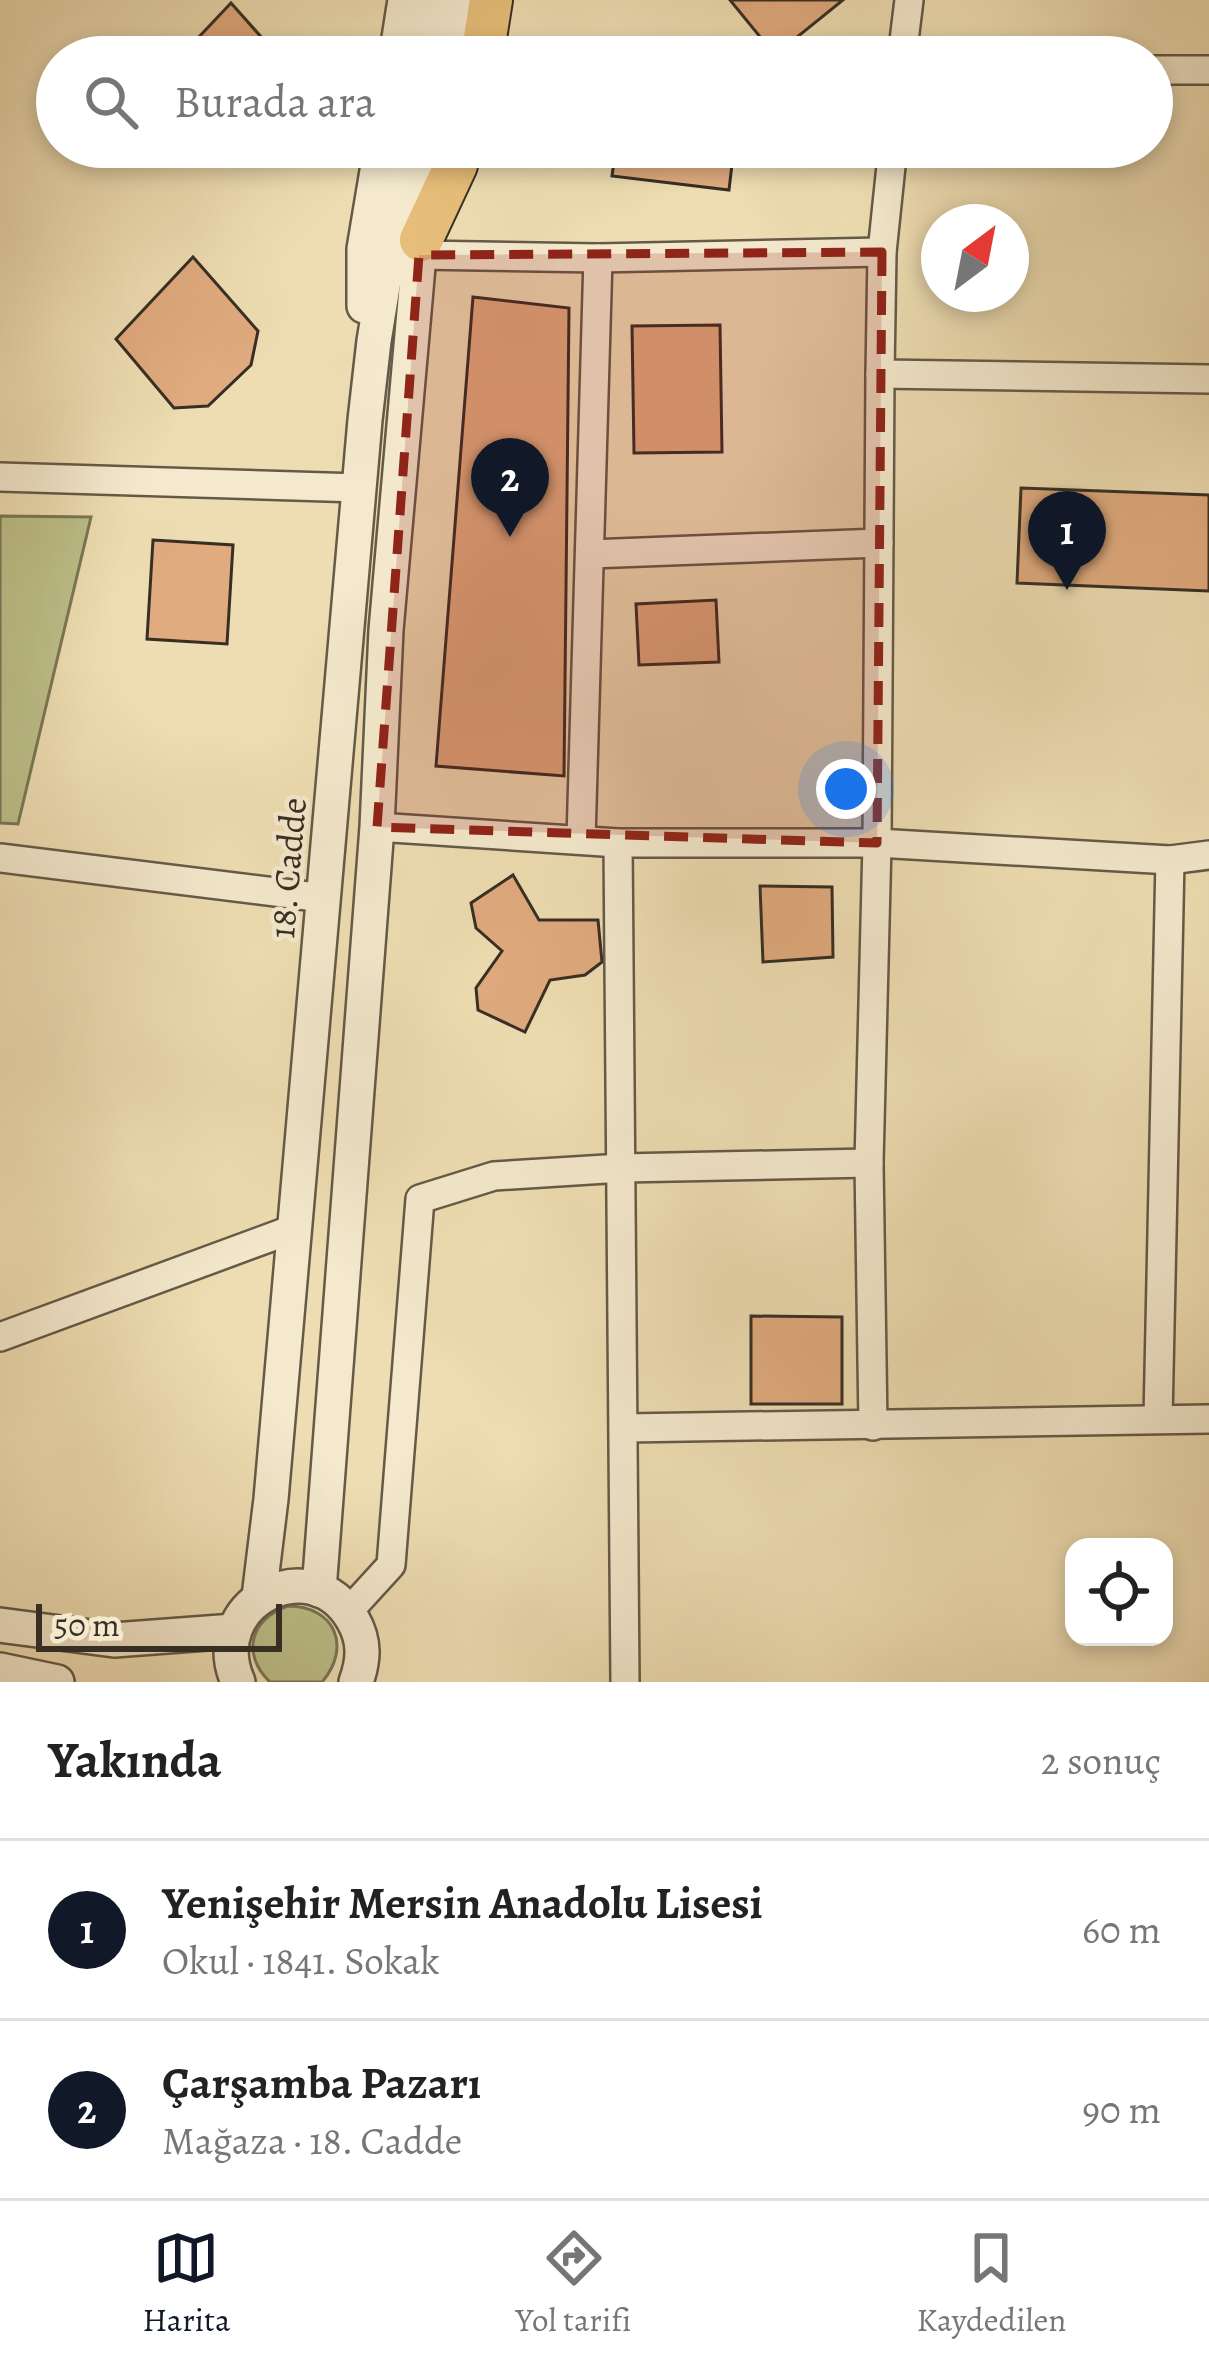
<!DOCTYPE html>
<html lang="tr">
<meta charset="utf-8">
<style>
body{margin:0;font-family:Alegreya,serif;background:#f6f6f6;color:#222}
.controls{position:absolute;right:36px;bottom:36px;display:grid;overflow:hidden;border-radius:24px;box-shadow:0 6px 18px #0003}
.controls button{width:108px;height:108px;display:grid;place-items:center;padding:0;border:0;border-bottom:3px solid #e0e0e0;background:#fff;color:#222;font:60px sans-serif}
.compass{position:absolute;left:921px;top:204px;width:108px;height:108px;border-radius:50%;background:#fff;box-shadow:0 6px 18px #0003;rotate:32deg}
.scale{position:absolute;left:36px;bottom:30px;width:246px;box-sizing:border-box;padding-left:12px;border:6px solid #372e24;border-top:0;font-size:33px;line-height:42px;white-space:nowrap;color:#372e24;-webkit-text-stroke:9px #f4e9cd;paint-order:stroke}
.you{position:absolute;left:846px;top:789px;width:42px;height:42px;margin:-30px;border:9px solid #fff;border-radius:50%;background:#1a73e8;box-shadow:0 0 0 18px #1a73e833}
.badge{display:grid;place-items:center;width:78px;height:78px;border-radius:50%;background:#111827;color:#fff;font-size:39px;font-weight:700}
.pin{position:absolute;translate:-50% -99px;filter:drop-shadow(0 3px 6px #0008)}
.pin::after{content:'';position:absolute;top:63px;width:42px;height:36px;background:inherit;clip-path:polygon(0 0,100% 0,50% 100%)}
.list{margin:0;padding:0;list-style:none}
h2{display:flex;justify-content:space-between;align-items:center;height:156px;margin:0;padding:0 48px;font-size:51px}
h2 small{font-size:39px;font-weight:400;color:#767676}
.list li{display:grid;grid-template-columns:78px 1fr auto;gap:36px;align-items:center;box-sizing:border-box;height:180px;padding:0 48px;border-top:3px solid #e0e0e0}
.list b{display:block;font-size:45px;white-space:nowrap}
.list p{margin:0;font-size:39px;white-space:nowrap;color:#767676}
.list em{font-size:39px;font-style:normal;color:#767676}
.icon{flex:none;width:66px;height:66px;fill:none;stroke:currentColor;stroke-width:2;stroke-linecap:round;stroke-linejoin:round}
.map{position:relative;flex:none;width:1209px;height:1682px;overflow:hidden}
.search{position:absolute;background:#fff;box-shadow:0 6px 18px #0003;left:36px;right:36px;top:36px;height:132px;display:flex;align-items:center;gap:30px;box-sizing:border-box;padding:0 42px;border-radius:66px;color:#767676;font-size:45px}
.sheet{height:516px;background:#fff}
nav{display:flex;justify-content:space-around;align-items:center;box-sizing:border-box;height:168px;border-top:3px solid #e0e0e0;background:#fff;font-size:33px;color:#767676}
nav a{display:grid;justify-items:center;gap:6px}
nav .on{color:#111827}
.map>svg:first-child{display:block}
.green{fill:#bdbf89;stroke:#7a7656;stroke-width:3}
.building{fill:#e0ab7e;stroke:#372e24;stroke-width:3}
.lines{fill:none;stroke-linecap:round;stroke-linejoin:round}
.minor-casing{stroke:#655a48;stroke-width:32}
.tertiary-casing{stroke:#655a48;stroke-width:38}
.primary-casing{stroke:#372e24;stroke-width:46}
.minor{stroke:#f4e9cd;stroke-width:27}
.tertiary{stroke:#f4e9cd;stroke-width:33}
.primary{stroke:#e7be79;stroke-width:42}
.marked{fill:#8f2418;fill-opacity:0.2;stroke:#8f2418;stroke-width:9;stroke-dasharray:24 15;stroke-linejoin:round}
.labels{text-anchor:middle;stroke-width:9;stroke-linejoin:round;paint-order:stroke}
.street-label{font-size:36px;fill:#372e24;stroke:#f4e9cd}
</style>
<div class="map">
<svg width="1209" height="1682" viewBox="0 0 1209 1682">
<rect width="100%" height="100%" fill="#eeddb2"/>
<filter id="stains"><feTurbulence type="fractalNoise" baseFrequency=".00167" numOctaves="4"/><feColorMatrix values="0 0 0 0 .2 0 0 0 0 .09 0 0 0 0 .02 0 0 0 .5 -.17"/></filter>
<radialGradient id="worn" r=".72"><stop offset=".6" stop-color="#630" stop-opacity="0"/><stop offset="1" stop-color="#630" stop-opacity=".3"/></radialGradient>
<g class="green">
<path d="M0,516L91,517L18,824L0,823Z"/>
<path d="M288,1606C335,1606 352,1647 322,1682H270C241,1654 250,1619 288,1606Z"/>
</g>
<g class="building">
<path d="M730,0H843L775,55Z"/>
<path d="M231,3L279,57H180Z"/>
<path d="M616,147H734L729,190L612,176Z"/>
<path d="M193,257L258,331L251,365L208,406L174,408L116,339Z"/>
<path d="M473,297L569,308L564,776L436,766Z"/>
<path d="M720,325L722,452L634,453L632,326Z"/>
<path d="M1021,488L1209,495V591L1017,583Z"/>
<path d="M153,540L233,545L227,644L147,639Z"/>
<path d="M716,600L719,662L639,665L636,604Z"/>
<path d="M513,875L539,920H598L602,962L585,975L550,980L525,1032L478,1010L476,988L502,951L476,928L471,903Z"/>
<path d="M760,886L832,887L833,957L763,962Z"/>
<path d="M751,1316L842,1317V1404H751Z"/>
</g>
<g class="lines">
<g class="minor-casing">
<g id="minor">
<path d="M902,57L909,0"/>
<path d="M1152,70H1209"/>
<path d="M419,255L598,258L882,252"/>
<path d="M880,374L1209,379"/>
<path d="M0,477L359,488"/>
<path d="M590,554L879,543"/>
<path d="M377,827L618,843H877L1170,860L1209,855"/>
<path d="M581,839L598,258"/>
<path d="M618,843L625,1682"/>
<path d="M0,858L324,898"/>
<path d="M0,1337L296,1228"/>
<path d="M1158,1419L1170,860"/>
<path d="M873,1426L869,1163L877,843L880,374L882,252L893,147"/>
<path d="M625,1428L1209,1419"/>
<path d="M349,1611L391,1565L420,1199L494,1176L622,1168L869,1163"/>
</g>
</g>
<g class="tertiary-casing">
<g id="tertiary">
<path d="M396,57L405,0"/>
<path d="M421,57L433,0"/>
<path d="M448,57L459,0"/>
<path d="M364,306V249L381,147"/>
<path d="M319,1590L377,827L386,630L419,255L432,147"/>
<path d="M259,1597L271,1499L365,420L374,341L406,147"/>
<path d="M0,1625L114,1640L234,1631"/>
<path d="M0,1670L57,1682"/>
<path d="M238,1682C203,1603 312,1547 353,1620C365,1641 364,1660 356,1682"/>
</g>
</g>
<g class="primary-casing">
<g id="primary">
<path d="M482,57L491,0"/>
<path d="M421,240L456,165L460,147"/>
</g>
</g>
<use href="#minor" class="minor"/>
<use href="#tertiary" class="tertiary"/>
<use href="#primary" class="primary"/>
</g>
<path class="marked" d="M882,252L877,843L377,827L419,255Z"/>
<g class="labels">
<g class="street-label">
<text transform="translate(287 868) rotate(-85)" y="13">18. Cadde</text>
</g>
</g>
<rect width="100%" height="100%" filter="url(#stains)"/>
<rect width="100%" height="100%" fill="url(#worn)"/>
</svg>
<div class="controls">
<button><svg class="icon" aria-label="locate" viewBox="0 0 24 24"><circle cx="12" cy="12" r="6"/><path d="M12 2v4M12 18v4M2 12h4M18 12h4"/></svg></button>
</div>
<svg class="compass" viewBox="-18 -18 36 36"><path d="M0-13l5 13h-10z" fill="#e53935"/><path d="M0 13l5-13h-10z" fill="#767676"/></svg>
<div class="scale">50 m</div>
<div class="you"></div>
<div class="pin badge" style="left:1067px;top:590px">1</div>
<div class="pin badge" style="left:510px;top:537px">2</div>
<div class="search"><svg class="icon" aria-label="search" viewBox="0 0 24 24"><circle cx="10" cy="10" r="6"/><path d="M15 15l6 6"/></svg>Burada ara</div>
</div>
<section class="sheet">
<h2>Yakında<small>2 sonuç</small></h2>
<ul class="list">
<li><span class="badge">1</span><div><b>Yenişehir Mersin Anadolu Lisesi</b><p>Okul · 1841. Sokak</p></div><em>60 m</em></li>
<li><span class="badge">2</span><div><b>Çarşamba Pazarı</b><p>Mağaza · 18. Cadde</p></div><em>90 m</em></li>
</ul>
</section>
<nav>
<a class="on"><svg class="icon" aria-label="map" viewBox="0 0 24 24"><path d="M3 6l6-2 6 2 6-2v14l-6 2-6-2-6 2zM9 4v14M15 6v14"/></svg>Harita</a>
<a><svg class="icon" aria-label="directions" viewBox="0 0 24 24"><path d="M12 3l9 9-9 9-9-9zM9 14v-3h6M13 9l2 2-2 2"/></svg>Yol tarifi</a>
<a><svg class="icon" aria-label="saved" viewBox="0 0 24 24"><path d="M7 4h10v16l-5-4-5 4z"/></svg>Kaydedilen</a>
</nav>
